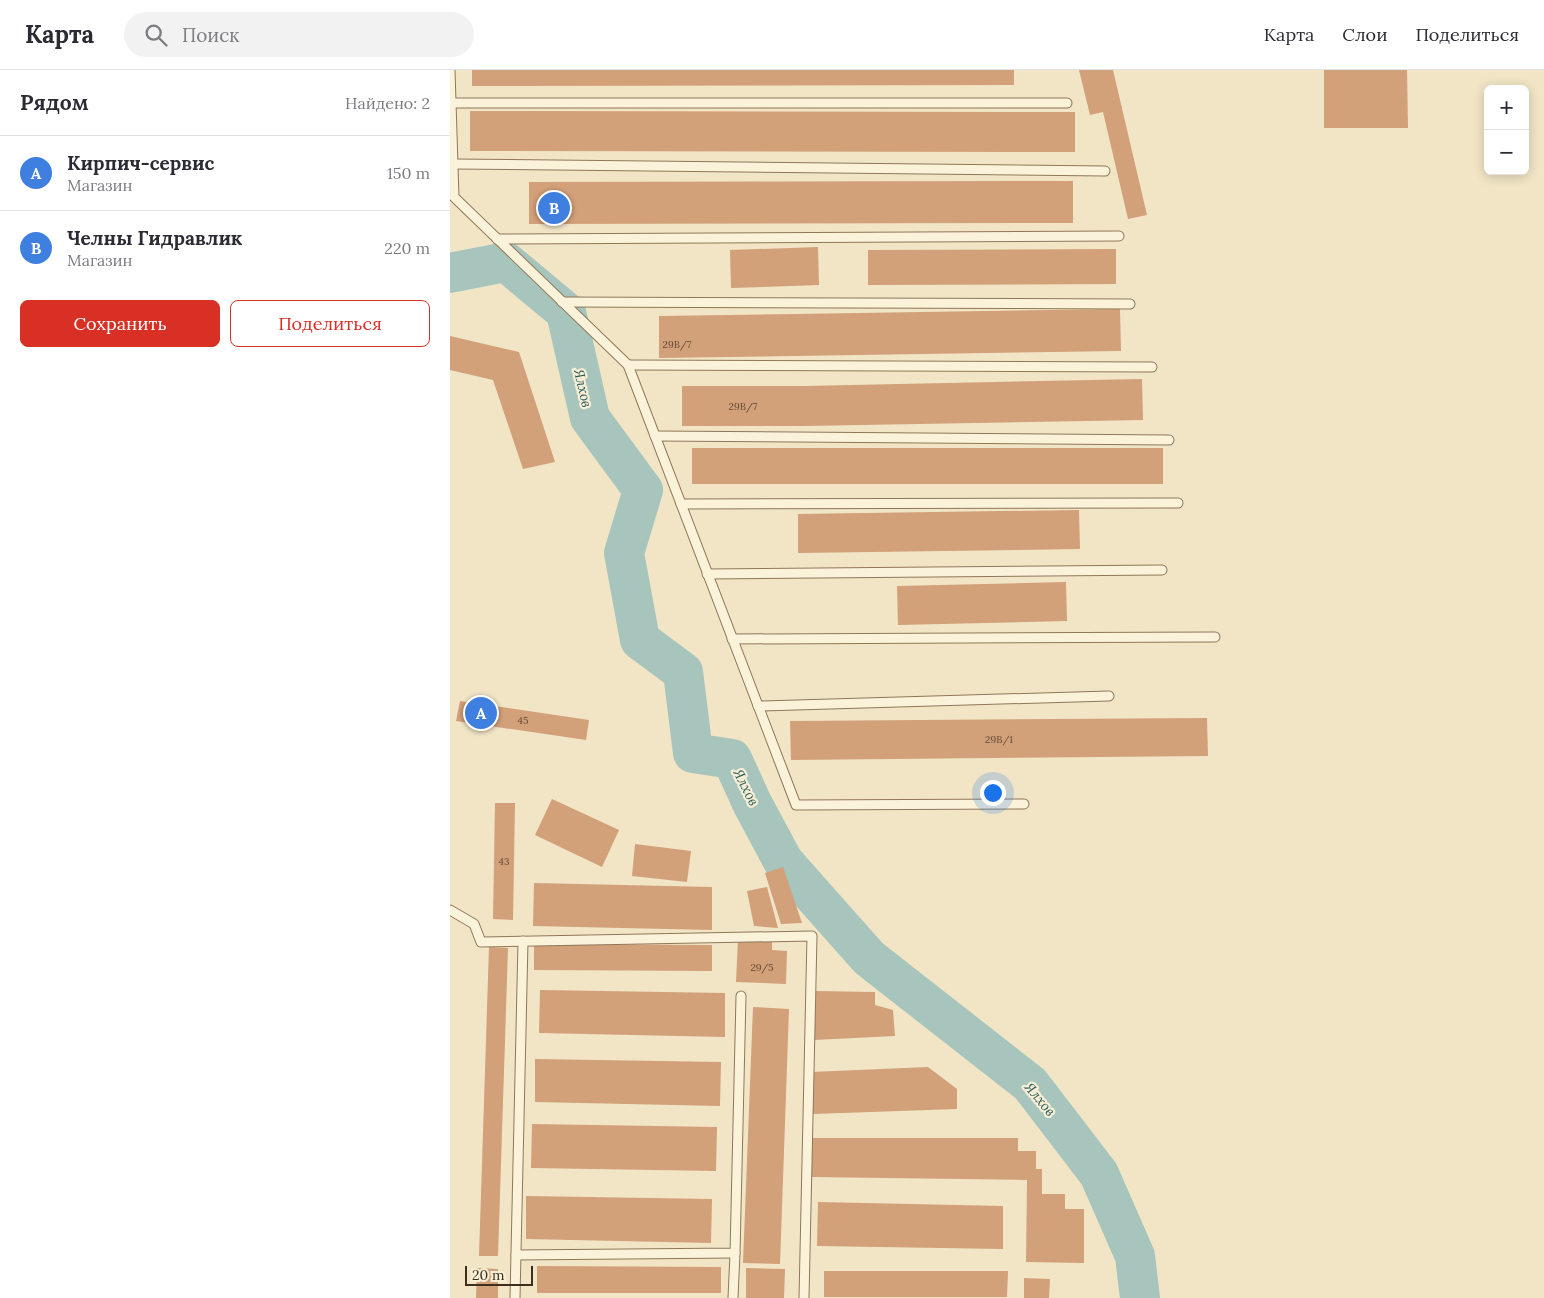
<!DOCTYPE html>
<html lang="ru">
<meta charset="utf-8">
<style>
body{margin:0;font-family:Lora,serif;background:#f2f2f3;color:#2b2b33}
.controls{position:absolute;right:15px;top:15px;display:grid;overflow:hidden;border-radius:8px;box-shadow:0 2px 12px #0003}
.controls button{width:45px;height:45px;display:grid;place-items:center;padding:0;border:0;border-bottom:1px solid #e1e1e2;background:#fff;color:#2b2b33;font:25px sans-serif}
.scale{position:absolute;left:15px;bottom:12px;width:68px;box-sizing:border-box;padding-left:5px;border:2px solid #3d2e1e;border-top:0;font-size:14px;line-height:18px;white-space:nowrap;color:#3d2e1e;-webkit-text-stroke:4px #f8efd6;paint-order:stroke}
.you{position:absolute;left:542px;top:722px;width:18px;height:18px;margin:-12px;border:4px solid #fff;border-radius:50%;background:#1a73e8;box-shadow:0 0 0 8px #1a73e833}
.badge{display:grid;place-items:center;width:32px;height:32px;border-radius:50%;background:#d93025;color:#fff;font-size:16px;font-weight:700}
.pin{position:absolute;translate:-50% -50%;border:2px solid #fff;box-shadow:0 1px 5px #0006}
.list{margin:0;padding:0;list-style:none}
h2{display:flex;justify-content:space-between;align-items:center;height:65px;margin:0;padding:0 20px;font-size:21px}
h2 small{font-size:16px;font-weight:400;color:#7c7c81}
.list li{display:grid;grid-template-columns:32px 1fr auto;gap:15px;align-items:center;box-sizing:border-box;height:75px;padding:0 20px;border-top:1px solid #e1e1e2}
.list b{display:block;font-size:19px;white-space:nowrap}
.list p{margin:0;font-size:16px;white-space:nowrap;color:#7c7c81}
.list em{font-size:16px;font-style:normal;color:#7c7c81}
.actions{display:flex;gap:10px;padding:15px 20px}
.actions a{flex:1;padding:11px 0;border:1px solid #d93025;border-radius:8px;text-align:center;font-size:18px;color:#d93025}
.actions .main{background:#d93025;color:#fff}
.icon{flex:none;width:28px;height:28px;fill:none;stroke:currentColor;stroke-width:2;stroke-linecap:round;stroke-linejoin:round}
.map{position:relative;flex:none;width:1094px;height:1228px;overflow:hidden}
header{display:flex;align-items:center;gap:30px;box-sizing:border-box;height:70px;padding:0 25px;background:#fff;border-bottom:1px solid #e1e1e2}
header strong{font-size:24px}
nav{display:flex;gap:28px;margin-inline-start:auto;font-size:18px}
.search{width:350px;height:45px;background:#f2f2f3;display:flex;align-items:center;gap:12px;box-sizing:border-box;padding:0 18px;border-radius:28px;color:#7c7c81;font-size:19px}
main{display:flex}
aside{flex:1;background:#fff}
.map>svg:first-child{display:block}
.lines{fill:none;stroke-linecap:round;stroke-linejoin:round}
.river{stroke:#a7c5bd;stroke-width:40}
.building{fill:#d2a079}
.service-casing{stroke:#8e775a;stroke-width:11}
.service{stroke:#fbf2da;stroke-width:9}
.labels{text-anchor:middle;stroke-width:4.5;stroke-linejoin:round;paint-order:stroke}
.number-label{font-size:10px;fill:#624a35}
.water-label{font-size:14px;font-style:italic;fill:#2d5e5c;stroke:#f8efd6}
</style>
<header>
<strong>Карта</strong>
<div class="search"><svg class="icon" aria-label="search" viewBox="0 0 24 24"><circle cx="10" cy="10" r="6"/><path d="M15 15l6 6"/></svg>Поиск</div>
<nav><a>Карта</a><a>Слои</a><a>Поделиться</a></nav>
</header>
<main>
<aside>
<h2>Рядом<small>Найдено: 2</small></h2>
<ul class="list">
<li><span class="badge" style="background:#3f7fe0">A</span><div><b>Кирпич-сервис</b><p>Магазин</p></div><em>150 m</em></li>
<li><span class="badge" style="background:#3f7fe0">B</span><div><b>Челны Гидравлик</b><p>Магазин</p></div><em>220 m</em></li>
</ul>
<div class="actions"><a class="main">Сохранить</a><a>Поделиться</a></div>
</aside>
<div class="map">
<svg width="1094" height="1228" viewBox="0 0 1094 1228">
<rect width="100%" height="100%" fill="#f1e5c6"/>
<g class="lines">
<path class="river" d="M0,203L56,192L116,242L140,348L193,420L174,483L190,570L233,602L243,683L282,689L302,733L333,791L419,888L580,1014L649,1104L685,1186L690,1228"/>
</g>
<g class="building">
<path d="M22,0H564V15L22,16Z"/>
<path d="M629,0H663L697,145L678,149L653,42L640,45Z"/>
<path d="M874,0H957L958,58H874Z"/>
<path d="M20,41L625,42V82L20,81Z"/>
<path d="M623,111V153L79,154V112Z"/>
<path d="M368,177L369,215L281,218L280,180Z"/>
<path d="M666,179V214L418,215V180Z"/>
<path d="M670,239L671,281L209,288V246Z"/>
<path d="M0,266L69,282L105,392L73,399L43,310L0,300Z"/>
<path d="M692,309L693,350L354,356H232V316H354Z"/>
<rect x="242" y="378" width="471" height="36"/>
<path d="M629,440L630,479L348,483V444Z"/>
<path d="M616,512L617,551L448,555L447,516Z"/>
<path d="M10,631L139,650L136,670L6,651Z"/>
<path d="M757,648L758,686L341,690L340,651Z"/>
<path d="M102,729L169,760L152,797L85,765Z"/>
<path d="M45,733H65L63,850L43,849Z"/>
<path d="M185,774L241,781L237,812L182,806Z"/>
<path d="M333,797L352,853L331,854L315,803Z"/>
<path d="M84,813L262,817V860L83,856Z"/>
<path d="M317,817L328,858L304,856L297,821Z"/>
<path d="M288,869L322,871V880L337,881L336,914L286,912Z"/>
<path d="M84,874L262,875V901L84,900Z"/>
<path d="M39,877L58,878L48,1186H29Z"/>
<path d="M90,920L275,923V967L89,963Z"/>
<path d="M364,921L425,922V935L443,940L445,966L364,970Z"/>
<path d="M303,937L339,939L330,1194L293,1193Z"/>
<path d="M85,989L271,992L270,1036L85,1032Z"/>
<path d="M478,997L507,1019V1039L363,1044L361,1002Z"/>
<path d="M82,1054L267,1057L266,1101L81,1098Z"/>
<path d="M362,1068H568V1081H586V1099H592V1124H615V1139H634V1193L576,1192L577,1110L362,1107Z"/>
<path d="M76,1126L262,1129L261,1173L76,1169Z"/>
<path d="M368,1132L553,1136V1179L367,1176Z"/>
<path d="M87,1196L271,1197V1223H87Z"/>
<path d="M27,1198L48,1199V1228H26Z"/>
<path d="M296,1198L335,1199L334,1228H296Z"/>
<path d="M374,1201H558L557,1227H374Z"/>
<path d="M574,1208L600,1209L599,1228H574Z"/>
</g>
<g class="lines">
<g class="service-casing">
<g id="service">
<path d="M0,0L4,127L178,295L346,735L574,734"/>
<path d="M1,33H617"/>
<path d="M3,94L655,101"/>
<path d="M47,169L669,166"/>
<path d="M112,232L680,234"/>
<path d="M178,295L702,297"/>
<path d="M205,366L719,370"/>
<path d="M231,434L728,433"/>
<path d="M257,504L712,500"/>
<path d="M282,569L765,567"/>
<path d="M308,636L659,626"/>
<path d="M0,840L24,854L31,872L362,866L354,1228"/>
<path d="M66,1185L285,1183L291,926"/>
<path d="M65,1228L73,871"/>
<path d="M283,1228L285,1183"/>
</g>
</g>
<use href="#service" class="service"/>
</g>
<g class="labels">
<g class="number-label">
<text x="227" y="278">29В/7</text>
<text x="293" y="340">29В/7</text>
<text x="73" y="654">45</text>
<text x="549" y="673">29В/1</text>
<text x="54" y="795">43</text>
<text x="312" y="901">29/5</text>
</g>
<g class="water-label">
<text transform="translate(133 318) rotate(77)" y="5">Ялхов</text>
<text transform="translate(296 717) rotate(63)" y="5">Ялхов</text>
<text transform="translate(590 1029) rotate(50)" y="5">Ялхов</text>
</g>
</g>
</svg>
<div class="controls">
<button>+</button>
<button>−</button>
</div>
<div class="scale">20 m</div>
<div class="you"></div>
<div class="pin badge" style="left:31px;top:643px;background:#3f7fe0">A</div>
<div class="pin badge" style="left:104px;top:138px;background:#3f7fe0">B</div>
</div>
</main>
